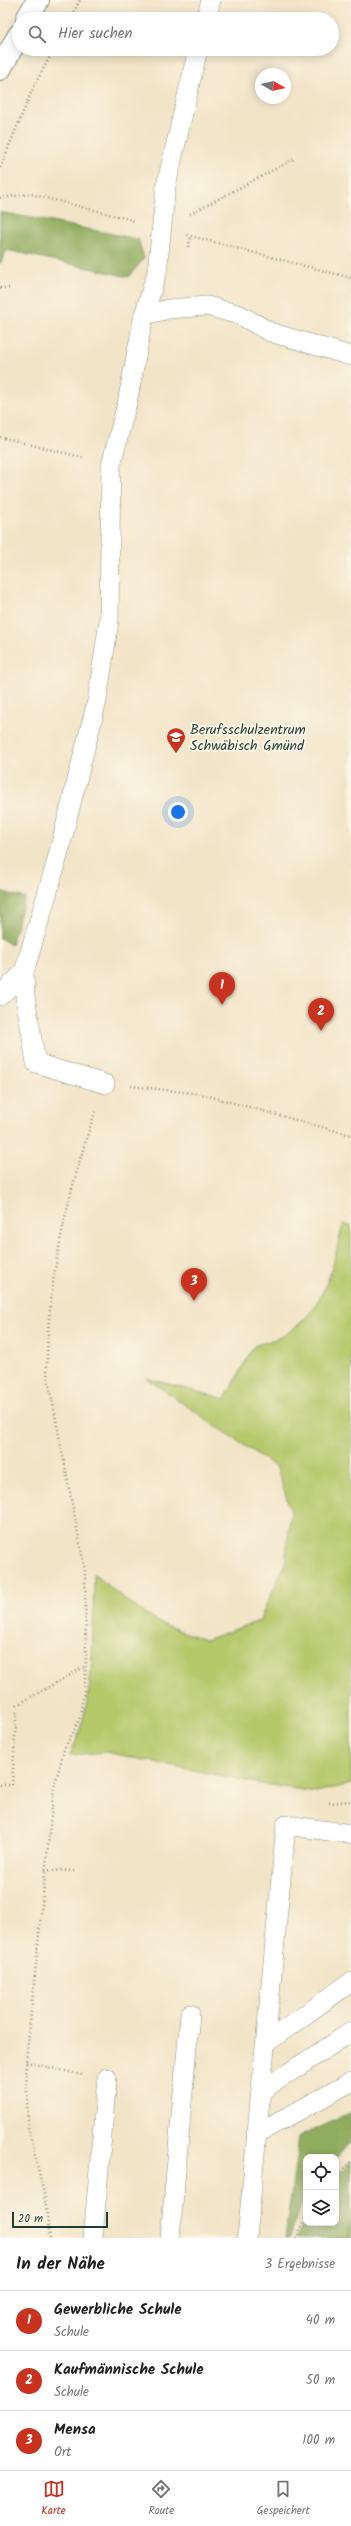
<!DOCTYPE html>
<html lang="de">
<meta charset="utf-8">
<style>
body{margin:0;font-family:Kalam,sans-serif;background:#f2f2f2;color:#202124}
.controls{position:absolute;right:12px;bottom:12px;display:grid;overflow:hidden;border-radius:8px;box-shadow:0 2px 10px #0003}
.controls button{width:36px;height:36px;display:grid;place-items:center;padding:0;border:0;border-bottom:1px solid #e0e0e0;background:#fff;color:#202124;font:20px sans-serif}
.compass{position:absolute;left:255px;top:68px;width:36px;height:36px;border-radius:50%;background:#fff;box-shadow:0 2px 10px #0003;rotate:99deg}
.scale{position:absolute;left:12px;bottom:10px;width:96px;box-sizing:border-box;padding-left:4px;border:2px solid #1f3d34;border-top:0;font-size:11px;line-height:14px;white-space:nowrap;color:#1f3d34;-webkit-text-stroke:3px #fcf5e5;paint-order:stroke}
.you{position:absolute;left:178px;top:812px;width:14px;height:14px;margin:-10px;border:3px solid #fff;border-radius:50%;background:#1a73e8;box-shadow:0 0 0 6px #1a73e833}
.badge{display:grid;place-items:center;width:26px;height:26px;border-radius:50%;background:#c8321e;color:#fff;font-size:13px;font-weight:700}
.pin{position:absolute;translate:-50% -33px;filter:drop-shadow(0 1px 2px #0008)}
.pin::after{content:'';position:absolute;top:21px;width:14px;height:12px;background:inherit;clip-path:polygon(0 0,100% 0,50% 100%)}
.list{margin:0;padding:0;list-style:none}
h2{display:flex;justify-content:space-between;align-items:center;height:52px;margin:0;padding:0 16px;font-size:17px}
h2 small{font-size:13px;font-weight:400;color:#757577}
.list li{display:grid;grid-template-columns:26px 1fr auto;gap:12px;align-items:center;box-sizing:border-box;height:60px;padding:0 16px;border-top:1px solid #e0e0e0}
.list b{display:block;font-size:15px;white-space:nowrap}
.list p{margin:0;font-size:13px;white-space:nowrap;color:#757577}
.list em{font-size:13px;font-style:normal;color:#757577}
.icon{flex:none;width:22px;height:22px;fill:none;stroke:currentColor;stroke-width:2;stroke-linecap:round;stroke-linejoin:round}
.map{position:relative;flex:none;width:351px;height:2238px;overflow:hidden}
.search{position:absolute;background:#fff;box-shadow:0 2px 10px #0003;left:12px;right:12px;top:12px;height:44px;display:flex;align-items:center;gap:10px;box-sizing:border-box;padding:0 14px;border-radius:22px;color:#757577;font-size:15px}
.sheet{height:232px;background:#fff}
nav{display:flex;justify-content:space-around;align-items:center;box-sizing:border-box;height:56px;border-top:1px solid #e0e0e0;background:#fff;font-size:11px;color:#757577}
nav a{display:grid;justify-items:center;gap:2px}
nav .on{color:#c8321e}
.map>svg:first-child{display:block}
.green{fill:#b5c86b;stroke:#6a8250}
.forest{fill:#90ac5f;stroke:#58744a}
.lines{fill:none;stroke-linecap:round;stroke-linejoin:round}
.lane-casing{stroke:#88907e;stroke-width:20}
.secondary-casing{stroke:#88907e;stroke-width:24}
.path{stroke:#88907e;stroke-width:2.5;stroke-dasharray:1 3;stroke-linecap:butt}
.lane{stroke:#fff;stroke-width:19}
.secondary{stroke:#fff;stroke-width:22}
.labels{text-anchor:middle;stroke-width:4;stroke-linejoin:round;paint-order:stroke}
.poi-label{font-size:14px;fill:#1f3d34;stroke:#fcf5e5;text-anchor:start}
</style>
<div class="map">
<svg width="351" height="2238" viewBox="0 0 351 2238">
<rect width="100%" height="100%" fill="#fcf5e5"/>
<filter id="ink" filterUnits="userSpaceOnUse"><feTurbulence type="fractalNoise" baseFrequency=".025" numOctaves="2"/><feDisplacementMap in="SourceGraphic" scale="8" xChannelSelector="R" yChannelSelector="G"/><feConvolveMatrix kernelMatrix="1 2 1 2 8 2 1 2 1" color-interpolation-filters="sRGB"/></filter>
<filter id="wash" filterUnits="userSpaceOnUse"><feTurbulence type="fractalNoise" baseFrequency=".012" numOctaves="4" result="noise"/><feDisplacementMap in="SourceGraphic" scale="16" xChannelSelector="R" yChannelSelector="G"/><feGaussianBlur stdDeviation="0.9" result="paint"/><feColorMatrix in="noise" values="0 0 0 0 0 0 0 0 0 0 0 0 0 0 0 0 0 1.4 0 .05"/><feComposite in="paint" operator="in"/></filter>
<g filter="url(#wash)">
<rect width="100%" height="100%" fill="#f2e4c7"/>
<path class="green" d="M343,1224L351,1226V1784L316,1792L256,1783L106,1752L70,1755C97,1700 92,1634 94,1574L128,1602L160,1623L205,1640L259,1621L285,1564L291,1512L277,1468L146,1378L225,1399L254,1346C265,1342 280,1339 289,1332C326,1307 333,1265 343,1224Z"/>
<g class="forest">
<path d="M0,212L138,239L144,258L129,277L7,250L0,264Z"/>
<path d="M0,891L25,898L11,945L0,938Z"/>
<path d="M351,2113V2140L336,2159V2157H306V2197L302,2202L290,2238H285L299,2137Z"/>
<path d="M351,2161V2238H296L306,2217V2223H336V2178Z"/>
</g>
</g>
<g filter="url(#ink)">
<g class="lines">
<g class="lane-casing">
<g id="lane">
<path d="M206,19L211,0"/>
<path d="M144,315L169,309L207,306L240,315L270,332L351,356"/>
<path d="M0,996L24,972"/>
<path d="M105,1084L36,1063L25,996L24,972L55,867L97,701L109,621L111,465L127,403L144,315L157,272L166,186L198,49"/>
<path d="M266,2043L351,1982"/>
<path d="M261,2091L351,2032"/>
<path d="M256,2134L351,2082"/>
<path d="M93,2238L107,2078"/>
<path d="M170,2238L190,2014"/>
<path d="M247,2238L286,1825L351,1834"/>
</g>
</g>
<g class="secondary-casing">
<g id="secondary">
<path d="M27,19L38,0"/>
<path d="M0,69L19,35"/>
</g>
</g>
<g class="path">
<path d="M70,19L80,0"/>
<path d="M0,168L33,88L54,49"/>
<path d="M0,198L31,194L136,221"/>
<path d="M190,214L294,159"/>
<path d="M187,235L351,278"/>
<path d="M188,247L191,236"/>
<path d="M0,288H10"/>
<path d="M0,437L85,458"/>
<path d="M131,1086L201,1094L351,1135"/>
<path d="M0,1785H12L17,1705L86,1666"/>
<path d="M329,1803L351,1801"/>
<path d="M45,1870L76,1871"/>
<path d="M26,2062L82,2075"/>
<path d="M336,2178L351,2161"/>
<path d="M50,2238L44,2193L28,2127L26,2062L54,1787L65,1747L79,1721L84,1692L86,1666L85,1570L47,1373C46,1284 68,1192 96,1109"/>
<path d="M296,2238L306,2217"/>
</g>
<use href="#lane" class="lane"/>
<use href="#secondary" class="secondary"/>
</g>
</g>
<defs>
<g id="school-pin" transform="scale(1)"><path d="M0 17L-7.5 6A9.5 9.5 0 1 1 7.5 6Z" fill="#c8321e" stroke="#fcf5e5"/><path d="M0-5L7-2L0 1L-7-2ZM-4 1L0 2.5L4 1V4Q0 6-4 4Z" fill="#fff"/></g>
</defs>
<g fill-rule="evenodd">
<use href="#school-pin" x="176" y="737"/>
</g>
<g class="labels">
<g class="poi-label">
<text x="190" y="734">Berufsschulzentrum<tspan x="190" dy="16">Schwäbisch Gmünd</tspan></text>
</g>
</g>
</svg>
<div class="controls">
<button><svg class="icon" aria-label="locate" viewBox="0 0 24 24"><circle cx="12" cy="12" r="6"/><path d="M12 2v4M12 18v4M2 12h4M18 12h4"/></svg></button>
<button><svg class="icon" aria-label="layers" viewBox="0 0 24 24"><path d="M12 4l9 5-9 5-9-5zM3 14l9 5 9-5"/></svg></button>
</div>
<svg class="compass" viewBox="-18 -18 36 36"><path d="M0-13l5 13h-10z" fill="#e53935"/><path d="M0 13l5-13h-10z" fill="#757577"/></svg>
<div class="scale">20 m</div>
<div class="you"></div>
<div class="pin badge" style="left:222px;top:1005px">1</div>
<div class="pin badge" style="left:321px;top:1031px">2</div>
<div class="pin badge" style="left:194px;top:1301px">3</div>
<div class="search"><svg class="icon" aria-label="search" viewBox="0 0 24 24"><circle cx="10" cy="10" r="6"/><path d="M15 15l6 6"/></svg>Hier suchen</div>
</div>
<section class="sheet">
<h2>In der Nähe<small>3 Ergebnisse</small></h2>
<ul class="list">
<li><span class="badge">1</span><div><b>Gewerbliche Schule</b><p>Schule</p></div><em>40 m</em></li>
<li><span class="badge">2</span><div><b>Kaufmännische Schule</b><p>Schule</p></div><em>50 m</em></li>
<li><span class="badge">3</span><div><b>Mensa</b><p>Ort</p></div><em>100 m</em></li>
</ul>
</section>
<nav>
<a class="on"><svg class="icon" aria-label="map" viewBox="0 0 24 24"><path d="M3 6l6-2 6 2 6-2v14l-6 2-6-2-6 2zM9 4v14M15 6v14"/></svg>Karte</a>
<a><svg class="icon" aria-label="directions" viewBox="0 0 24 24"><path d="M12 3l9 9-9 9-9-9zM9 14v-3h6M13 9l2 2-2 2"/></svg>Route</a>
<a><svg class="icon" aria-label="saved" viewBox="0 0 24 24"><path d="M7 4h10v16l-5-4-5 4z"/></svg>Gespeichert</a>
</nav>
